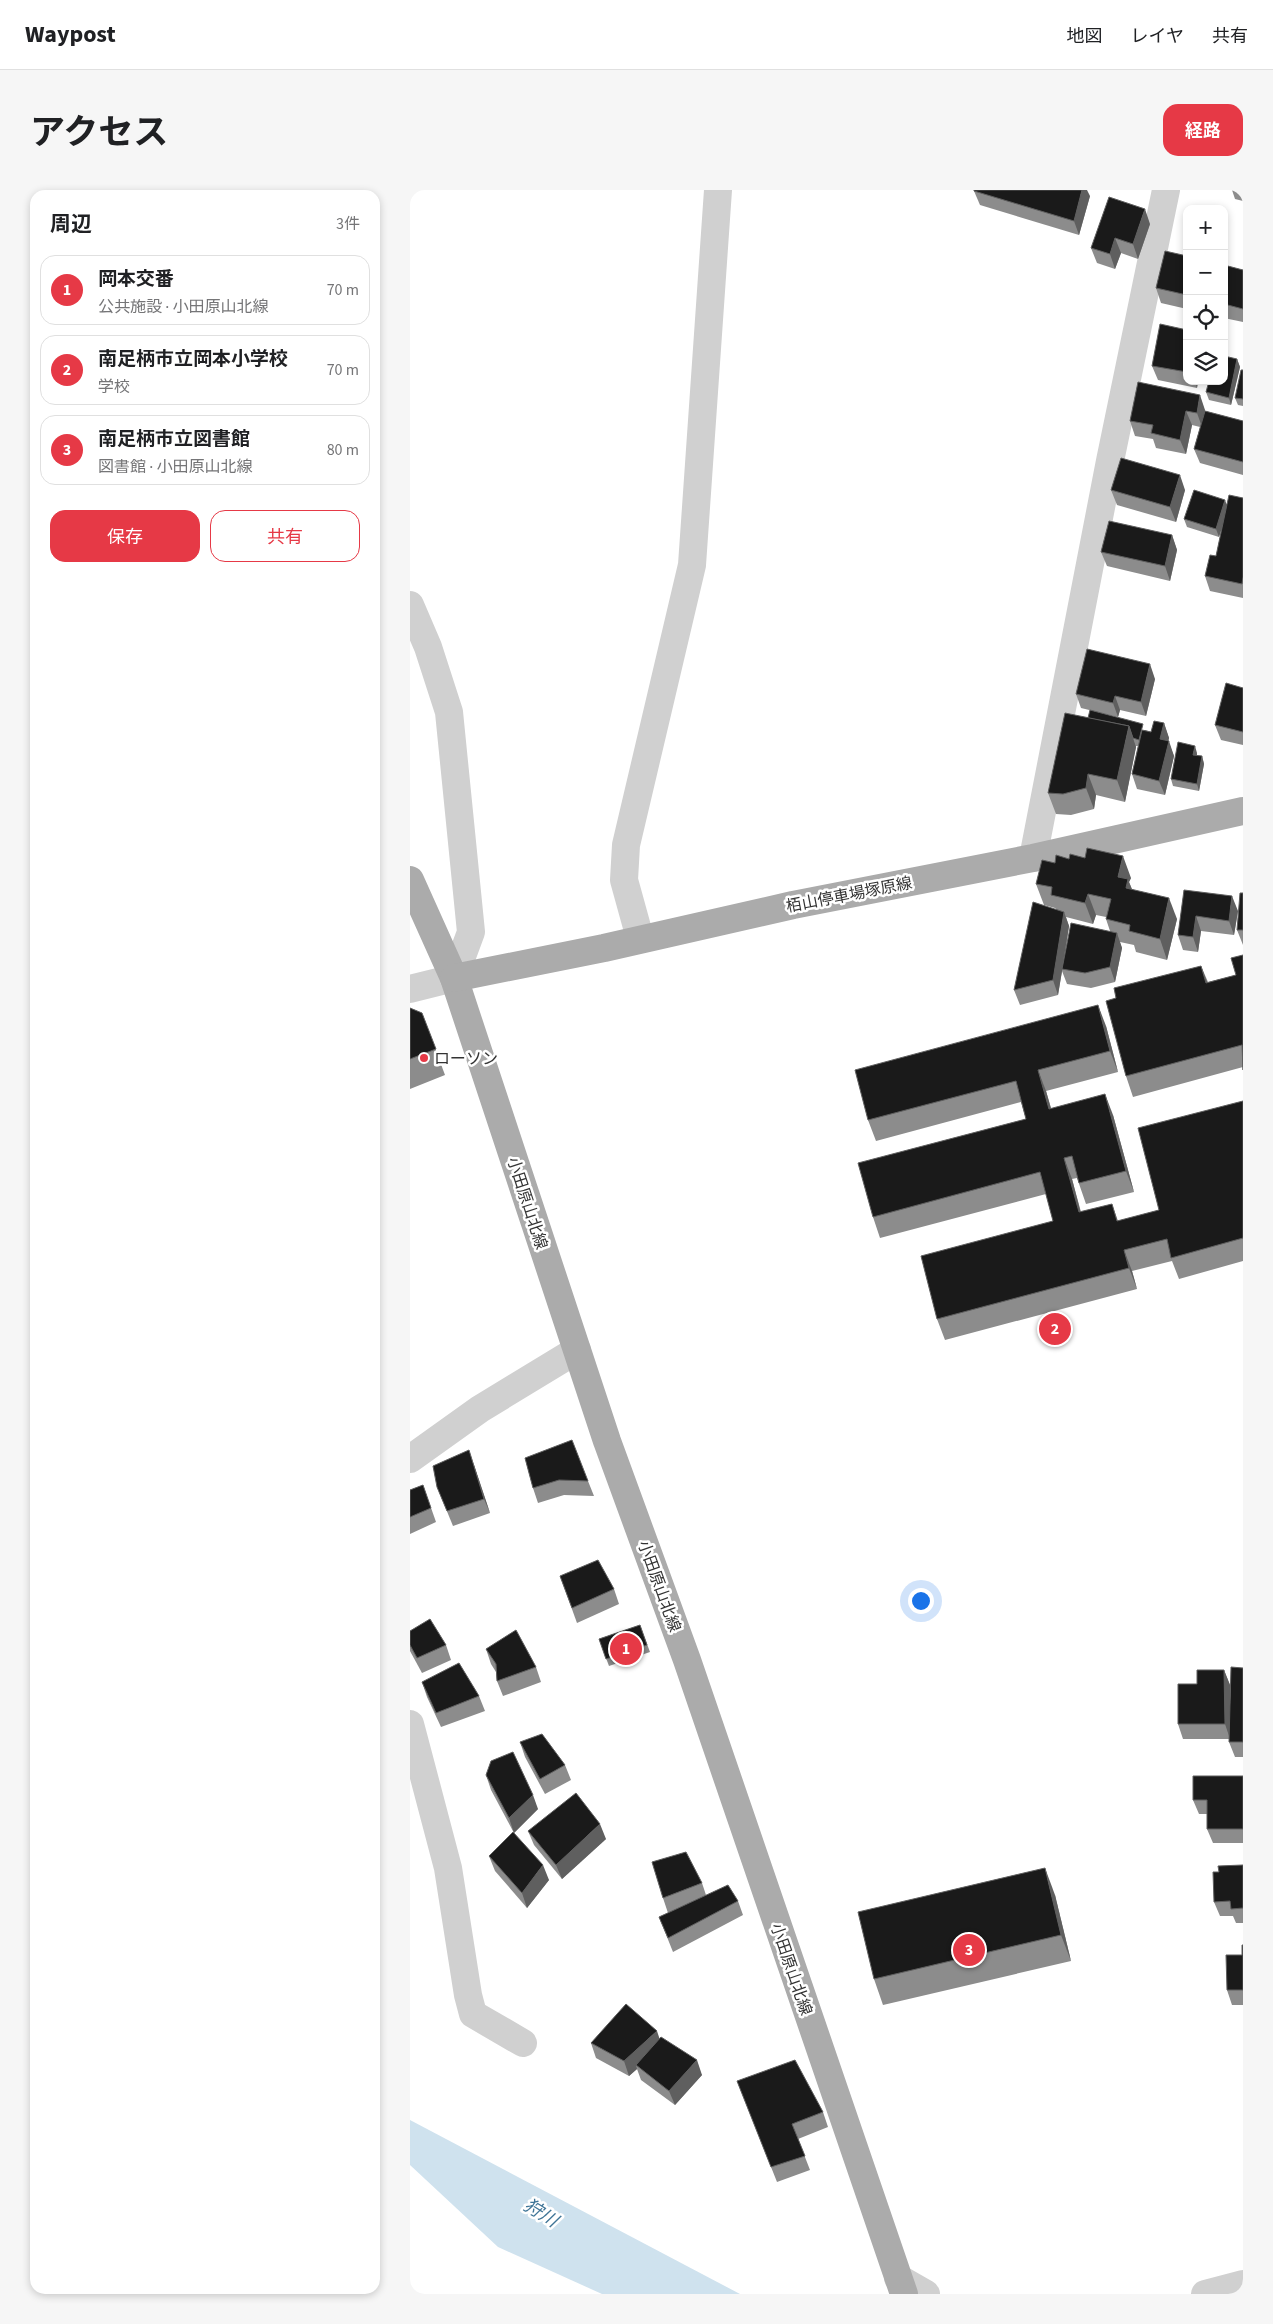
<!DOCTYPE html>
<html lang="ja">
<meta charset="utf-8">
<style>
body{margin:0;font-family:"Source Sans 3","Noto Sans JP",sans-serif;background:#f6f6f6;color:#202124}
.controls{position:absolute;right:15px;top:15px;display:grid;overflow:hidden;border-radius:10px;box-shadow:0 2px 8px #0003}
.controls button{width:45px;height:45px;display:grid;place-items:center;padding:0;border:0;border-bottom:1px solid #e0e0e0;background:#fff;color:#202124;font:25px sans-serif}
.you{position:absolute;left:510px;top:1410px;width:18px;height:18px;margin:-12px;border:4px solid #fff;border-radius:50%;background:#1a73e8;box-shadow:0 0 0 8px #1a73e833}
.badge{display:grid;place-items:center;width:32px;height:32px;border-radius:50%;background:#e63946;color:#fff;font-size:16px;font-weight:700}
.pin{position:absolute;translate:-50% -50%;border:2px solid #fff;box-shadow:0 1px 5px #0006}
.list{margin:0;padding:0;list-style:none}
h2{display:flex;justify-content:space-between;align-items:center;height:65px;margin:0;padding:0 20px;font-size:21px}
h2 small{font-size:16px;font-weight:400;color:#757577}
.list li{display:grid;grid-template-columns:32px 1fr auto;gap:15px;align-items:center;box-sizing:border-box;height:70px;margin:0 10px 10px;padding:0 10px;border:1px solid #e0e0e0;border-radius:15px}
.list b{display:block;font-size:19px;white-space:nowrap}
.list p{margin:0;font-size:16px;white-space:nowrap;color:#757577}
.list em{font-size:16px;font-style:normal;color:#757577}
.actions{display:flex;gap:10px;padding:15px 20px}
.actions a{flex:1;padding:11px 0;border:1px solid #e63946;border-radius:15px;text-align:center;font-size:18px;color:#e63946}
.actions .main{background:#e63946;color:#fff}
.icon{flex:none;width:28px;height:28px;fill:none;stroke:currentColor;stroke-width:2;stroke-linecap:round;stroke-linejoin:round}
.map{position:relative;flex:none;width:833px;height:2104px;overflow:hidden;border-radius:15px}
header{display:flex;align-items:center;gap:30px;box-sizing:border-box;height:70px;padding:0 25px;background:#fff;border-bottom:1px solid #e0e0e0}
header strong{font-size:24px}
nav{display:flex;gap:28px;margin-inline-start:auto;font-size:18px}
.intro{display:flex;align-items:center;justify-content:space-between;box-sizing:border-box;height:120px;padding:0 30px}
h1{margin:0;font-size:35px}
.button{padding:12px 22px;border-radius:15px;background:#e63946;color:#fff;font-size:18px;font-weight:700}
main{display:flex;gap:30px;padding:0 30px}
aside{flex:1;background:#fff;border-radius:15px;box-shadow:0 2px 8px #0003}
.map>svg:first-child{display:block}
.water{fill:#cfe2ee}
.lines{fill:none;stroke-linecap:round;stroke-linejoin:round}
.minor{stroke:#d0d0d0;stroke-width:28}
.major{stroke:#ababab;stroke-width:28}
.wall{fill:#8c8c8c;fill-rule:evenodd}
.shaded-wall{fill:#5f5f5f}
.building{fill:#1a1a1a;stroke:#5f5f5f}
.poi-dot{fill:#e63946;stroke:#fff;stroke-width:2}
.labels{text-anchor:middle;stroke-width:5;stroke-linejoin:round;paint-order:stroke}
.street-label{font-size:16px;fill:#333;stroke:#fff}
.poi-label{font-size:16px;fill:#333;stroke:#fff;text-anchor:start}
.water-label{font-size:18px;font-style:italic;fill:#3f7597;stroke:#fff}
</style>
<header>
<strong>Waypost</strong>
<nav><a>地図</a><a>レイヤ</a><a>共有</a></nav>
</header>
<div class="intro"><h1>アクセス</h1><a class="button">経路</a></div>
<main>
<aside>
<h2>周辺<small>3件</small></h2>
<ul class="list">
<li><span class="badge">1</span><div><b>岡本交番</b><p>公共施設 · 小田原山北線</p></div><em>70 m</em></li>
<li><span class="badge">2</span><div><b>南足柄市立岡本小学校</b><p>学校</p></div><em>70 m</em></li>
<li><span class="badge">3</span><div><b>南足柄市立図書館</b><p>図書館 · 小田原山北線</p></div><em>80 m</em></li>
</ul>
<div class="actions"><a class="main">保存</a><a>共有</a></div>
</aside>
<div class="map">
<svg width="833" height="2104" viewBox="0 0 833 2104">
<rect width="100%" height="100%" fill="#fff"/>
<path class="water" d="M0,1930L330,2104H192L88,2057L0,1975Z"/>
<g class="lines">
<g class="minor">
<path d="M0,415L18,457L39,522L61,742L44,788L0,799"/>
<path d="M623,668L700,271L756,0"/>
<path d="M230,748L214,690L216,655L282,375L308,0"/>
<path d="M0,1269L70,1219L167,1160"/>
<path d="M0,1534L38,1678L58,1805L63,1824L113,1853"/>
<path d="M488,2088L516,2104"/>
<path d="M795,2104L833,2094"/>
</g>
<g class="major">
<path d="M0,690L44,788L197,1251L277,1470L494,2104"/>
<path d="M44,788L194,758L383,715L623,668L833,621"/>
</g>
</g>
<g class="wall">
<path d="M822,0H833V11L825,9Z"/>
<path d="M564,1L680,6L669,45L570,15Z"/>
<path d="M740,34L728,69L711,63L705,79L687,73L681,58Z"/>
<path d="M777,66V119L751,113L746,98Z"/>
<path d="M814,75L833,80V132L814,128Z"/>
<path d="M777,140V191H788L787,198L748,190L742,176Z"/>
<path d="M827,169L830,177L821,215L799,210L796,202Z"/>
<path d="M833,180V216L828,215L825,208Z"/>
<path d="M728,192L795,220V221L833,231V285L790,273L784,259L790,237L782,235L776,264L746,258L743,249L725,246L720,231Z"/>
<path d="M701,300H775L766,332L707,315Z"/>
<path d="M833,308V408L800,401L795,386L806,366L812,337L809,347L777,337L774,329Z"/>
<path d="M762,345L767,360L760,391L697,376L691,362Z"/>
<path d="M745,489L736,526L710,520L708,527L671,518L666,504Z"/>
<path d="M833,498V555L811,550L805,535Z"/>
<path d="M754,533L759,548L758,551L764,566L755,605L727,599L722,584L728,556H726V557L715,612L686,605L684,619L661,625L646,624L638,603L735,540L741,542Z"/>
<path d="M787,563V566H792L794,574L789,601L763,596L761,589Z"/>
<path d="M721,688L719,692L722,699L767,729L757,770L726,762L724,755L710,752L712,758L705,792L681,798L657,794L652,781L648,805L610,815L604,800L646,719L645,718L634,715L626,694ZM686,725L696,727V729L700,741L656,759L659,736L656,727L683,734Z"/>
<path d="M774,700L828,721L824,745L791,741L788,762L773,760L768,745Z"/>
<path d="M833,703V755L827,740Z"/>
<path d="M833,765V877L723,907L716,886L706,808L791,776L798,792L826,785Z"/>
<path d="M0,818L12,823L35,885L0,899Z"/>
<path d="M696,836L708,882L636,901L641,918L703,925L724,1002L676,1014L667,988L662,989L671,1022L702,1014L708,1031L749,1020L833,911V1071L769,1089L762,1071L722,1081L727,1099L535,1150L527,1129L643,1031L636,1004L470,1048L463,1027L616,929L611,912L466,951L458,930Z"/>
<path d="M115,1268L178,1291L184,1306L154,1305L128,1313L123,1298Z"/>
<path d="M64,1275L80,1323L43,1336L27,1297Z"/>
<path d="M13,1295L26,1332L0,1344V1300Z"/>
<path d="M150,1386L204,1399L209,1414L167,1433Z"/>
<path d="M230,1435L240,1462L199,1476L189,1449Z"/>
<path d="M0,1441L36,1455L41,1470L12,1483L0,1461Z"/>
<path d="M76,1459L126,1477L131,1492L93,1506L87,1491L86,1482L81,1474Z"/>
<path d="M833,1478V1567H825L819,1552L820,1549H773L768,1534L787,1494L814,1480L820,1495V1524Z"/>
<path d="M12,1492L69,1506L75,1521L31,1537L17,1507Z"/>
<path d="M110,1552L155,1575L161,1590L135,1604L115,1567Z"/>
<path d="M76,1585L128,1619L104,1643L81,1600Z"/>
<path d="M833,1586V1653H803L797,1639V1624H789L783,1610Z"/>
<path d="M118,1641L196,1649L152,1689L124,1655Z"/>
<path d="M79,1666L139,1690L117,1718L85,1681Z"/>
<path d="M833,1675V1733H826L823,1726H810L804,1712L809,1682Z"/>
<path d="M292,1693L296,1705L328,1711L333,1725L263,1762L249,1727L264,1720L258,1723L253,1708Z"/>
<path d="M645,1705L661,1771L473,1815L464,1789Z"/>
<path d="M833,1755V1815H822L817,1800L832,1765Z"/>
<path d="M250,1848L292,1885L265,1915L231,1890L227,1879L219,1886L186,1868L181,1853Z"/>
<path d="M327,1891L413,1922L418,1937L388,1949L400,1980L367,1992Z"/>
</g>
<g class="shaded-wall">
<path d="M672,0H677L680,6L669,45L664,31Z"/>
<path d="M735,19L740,34L728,69L723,54Z"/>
<path d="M705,48L711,63L705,79L700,64Z"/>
<path d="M827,169L830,177L821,215L819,208Z"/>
<path d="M785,191H788L787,198Z"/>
<path d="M790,205L795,220L792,237L787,223Z"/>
<path d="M776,221L782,235L776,264L770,250Z"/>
<path d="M770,285L775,300L766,332L760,317Z"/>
<path d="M815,310L818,318L809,347L806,339Z"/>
<path d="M762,345L767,360L760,391L755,376Z"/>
<path d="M740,474L745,489L736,526L731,512Z"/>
<path d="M705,506L710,520L708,527L703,513Z"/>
<path d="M754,533L759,548L755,564L750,549Z"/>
<path d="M719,536L726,557L715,612L707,590Z"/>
<path d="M759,551L764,566L755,605L749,591Z"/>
<path d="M785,556L787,563L786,573L783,565Z"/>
<path d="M792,566L794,574L789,601L787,594Z"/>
<path d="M678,584L686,605L684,619L676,598Z"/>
<path d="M713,666L721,688L719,692L726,710L708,687Z"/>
<path d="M678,704L686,725L683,734L675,713Z"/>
<path d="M822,706L828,721L824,745L819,731Z"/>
<path d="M759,708L767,729L757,770L750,749Z"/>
<path d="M654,722L659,736L652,779V781L648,805L643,790Z"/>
<path d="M786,726L791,741L788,762L783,747Z"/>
<path d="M707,743L712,758L705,792L700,777Z"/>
<path d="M791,776L799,797L796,793Z"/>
<path d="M688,815L696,836L708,882L700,861Z"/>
<path d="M628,880L636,901L647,940L639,919Z"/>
<path d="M695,904L703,925L724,1002L716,981Z"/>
<path d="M654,968L662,989L676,1043L669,1022Z"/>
<path d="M714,1060L722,1081L727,1099L719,1078Z"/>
<path d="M59,1260L80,1323L74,1309Z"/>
<path d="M814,1480L820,1495V1549L815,1534Z"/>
<path d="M123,1605L128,1619L104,1643L99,1628Z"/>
<path d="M190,1634L196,1649L152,1689L146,1675Z"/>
<path d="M133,1675L139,1690L117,1718L112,1703Z"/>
<path d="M635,1678L645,1705L661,1771L651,1745Z"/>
<path d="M247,1841L252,1856L226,1875L227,1879L219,1886L214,1871Z"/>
<path d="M287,1870L292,1885L265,1915L259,1901Z"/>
</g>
<g class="building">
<path d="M564,0H672L664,31L564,1Z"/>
<path d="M699,7L735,19L723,54L705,48L700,64L681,58Z"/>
<path d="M755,61L777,66V105L746,98Z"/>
<path d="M814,75L833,80V119L814,114Z"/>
<path d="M750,134L777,140V182L742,176Z"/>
<path d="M814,166L827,169L819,208L796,202L799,191H814Z"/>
<path d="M831,180H833V209L825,208Z"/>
<path d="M728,192L790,205L787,223L776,221L770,250L741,243L743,235L720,231Z"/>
<path d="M795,221L833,231V272L784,259Z"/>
<path d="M711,268L770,285L760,317L701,300Z"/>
<path d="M784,300L815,310L806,339L774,329Z"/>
<path d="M819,305L833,308V387L832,394L795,386L800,365L806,366Z"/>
<path d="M699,331L762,345L755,376L691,362Z"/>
<path d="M677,459L740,474L731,512L705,506L703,513L666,504Z"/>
<path d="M816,493L833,498V542L805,535Z"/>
<path d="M680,520L733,534L729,550L723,548L719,536L678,528Z"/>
<path d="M655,523L719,536L707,590L678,584L676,598L653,604L638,603Z"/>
<path d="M744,531L754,533L750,549L759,551L749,591L722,584L732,540L741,542Z"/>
<path d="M768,552L785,556L783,565L792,566L787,594L761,589Z"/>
<path d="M677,658L713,666L708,687L718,689L716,698L759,708L750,749L719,741L720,735L696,729L701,709L678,704L675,713L641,705L642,697L626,694L632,670L645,673L646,665L659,669L660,664L675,668Z"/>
<path d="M774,700L822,706L819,731L786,726L783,747L768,745Z"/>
<path d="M830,703H833V740H827Z"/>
<path d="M623,712L654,722L643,790L604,800Z"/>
<path d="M661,733L707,743L700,777L675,783L652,779Z"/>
<path d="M833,765V880L832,855L716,886L696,811L706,808L704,798L791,776L796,793L826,785L821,768Z"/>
<path d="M688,815L700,861L628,880L639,919L695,904L716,981L669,993L662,966L654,968L669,1022L702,1014L707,1031L749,1020L728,938L833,911V1048L761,1068L757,1049L714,1060L719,1078L527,1129L511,1066L643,1031L630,982L463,1027L448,973L616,929L606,891L458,930L445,880Z"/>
<path d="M0,818L12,823L26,859L0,869Z"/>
<path d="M162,1250L178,1291L149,1290L123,1298L115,1268Z"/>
<path d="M59,1260L74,1309L37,1321L27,1297L23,1276Z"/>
<path d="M13,1295L21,1318L0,1327V1300Z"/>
<path d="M188,1370L204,1399L162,1418L150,1386Z"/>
<path d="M20,1429L36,1455L7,1468L0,1455V1441Z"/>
<path d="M230,1435L237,1455L196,1469L189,1449Z"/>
<path d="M106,1440L126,1477L87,1491L86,1474L76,1459Z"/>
<path d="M49,1473L69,1506L26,1523L12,1492Z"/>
<path d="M821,1477L833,1478V1552H819Z"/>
<path d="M787,1480H814L815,1534H768V1494H787Z"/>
<path d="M132,1544L155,1575L130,1589L110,1552Z"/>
<path d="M103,1562L123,1605L99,1628L76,1585L81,1571Z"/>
<path d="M783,1586H833V1639H797V1610H783Z"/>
<path d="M166,1603L190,1634L146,1675L118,1641Z"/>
<path d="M103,1642L133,1675L112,1703L79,1666Z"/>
<path d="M276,1662L292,1693L253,1708L242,1672Z"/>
<path d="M833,1675V1718L821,1719L820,1711L804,1712L803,1682H809L808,1676Z"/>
<path d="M635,1678L651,1745L464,1789L448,1722Z"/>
<path d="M318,1695L328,1711L258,1748L249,1727Z"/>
<path d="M832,1755H833V1800H817L816,1765H832Z"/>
<path d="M216,1814L247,1841L214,1871L181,1853Z"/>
<path d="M251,1847L287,1870L259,1901L226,1875Z"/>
<path d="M385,1870L413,1922L382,1934L395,1966L361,1977L327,1891Z"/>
</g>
<circle class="poi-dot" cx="14" cy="868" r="5"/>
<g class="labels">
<g class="street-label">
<text transform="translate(439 704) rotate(-11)" y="6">栢山停車場塚原線</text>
<text transform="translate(118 1013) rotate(72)" y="6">小田原山北線</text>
<text transform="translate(250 1396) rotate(70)" y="6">小田原山北線</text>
<text transform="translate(382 1779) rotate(71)" y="6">小田原山北線</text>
</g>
<g class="poi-label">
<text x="24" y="874">ローソン</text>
</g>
<g class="water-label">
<text transform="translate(131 2023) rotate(32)" y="6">狩川</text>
</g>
</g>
</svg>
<div class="controls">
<button>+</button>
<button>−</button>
<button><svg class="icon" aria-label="locate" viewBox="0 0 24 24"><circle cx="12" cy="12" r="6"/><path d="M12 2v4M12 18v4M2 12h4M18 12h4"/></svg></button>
<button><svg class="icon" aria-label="layers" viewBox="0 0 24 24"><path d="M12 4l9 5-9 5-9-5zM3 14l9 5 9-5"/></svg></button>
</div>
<div class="you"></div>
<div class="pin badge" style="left:216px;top:1459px">1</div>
<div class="pin badge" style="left:645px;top:1139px">2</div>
<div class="pin badge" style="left:559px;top:1760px">3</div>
</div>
</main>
